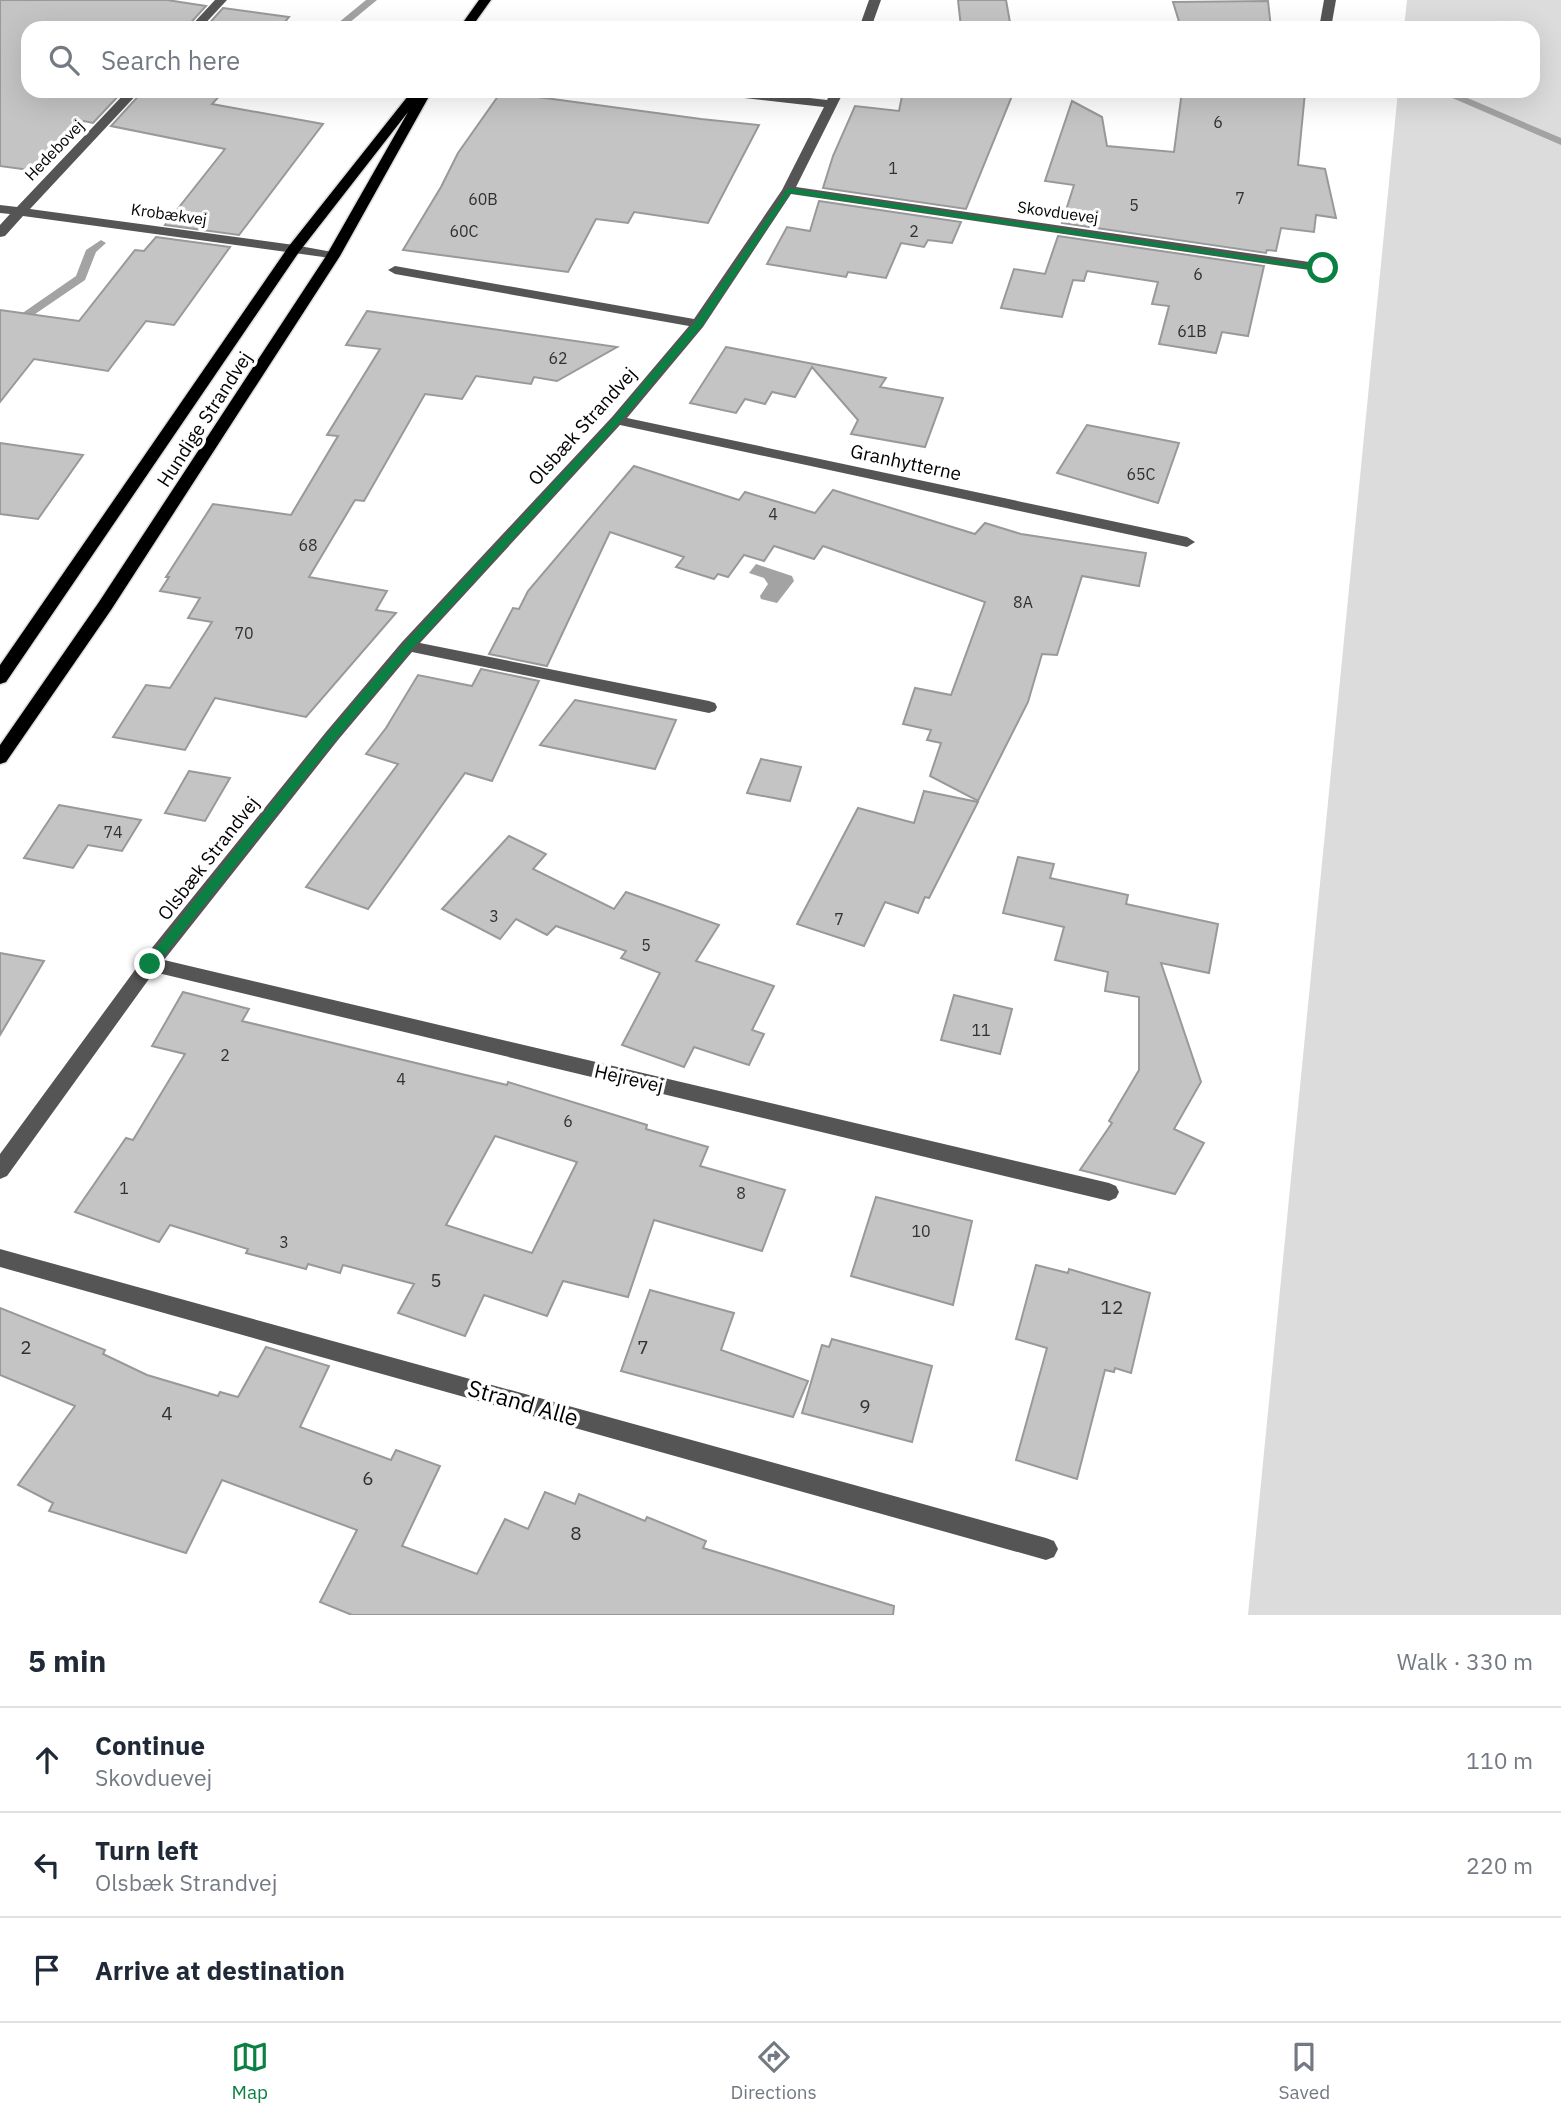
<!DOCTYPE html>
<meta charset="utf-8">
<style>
body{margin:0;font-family:"IBM Plex Sans",sans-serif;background:#f2f2f3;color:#1f2937}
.stop{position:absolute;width:21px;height:21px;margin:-16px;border:5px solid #0b8043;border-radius:50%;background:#fff}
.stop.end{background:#0b8043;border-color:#fff;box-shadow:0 2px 7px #0008}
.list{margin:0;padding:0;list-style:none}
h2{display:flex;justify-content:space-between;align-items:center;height:91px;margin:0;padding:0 28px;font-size:30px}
h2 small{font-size:23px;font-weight:400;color:#747a83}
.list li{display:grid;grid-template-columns:46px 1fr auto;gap:21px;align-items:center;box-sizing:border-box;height:105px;padding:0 28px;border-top:2px solid #e0e1e3}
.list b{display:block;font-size:26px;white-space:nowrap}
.list p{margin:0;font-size:23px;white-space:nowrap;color:#747a83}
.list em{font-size:23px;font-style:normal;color:#747a83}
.icon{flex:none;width:38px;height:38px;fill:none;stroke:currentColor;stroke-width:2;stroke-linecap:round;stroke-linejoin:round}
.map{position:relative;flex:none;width:1561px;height:1615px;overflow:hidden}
.search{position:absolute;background:#fff;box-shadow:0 7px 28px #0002;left:21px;right:21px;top:21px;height:77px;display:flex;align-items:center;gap:18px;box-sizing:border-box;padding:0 24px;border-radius:21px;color:#747a83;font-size:26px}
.sheet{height:406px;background:#fff}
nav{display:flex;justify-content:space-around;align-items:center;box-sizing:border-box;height:98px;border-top:2px solid #e0e1e3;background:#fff;font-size:19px;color:#747a83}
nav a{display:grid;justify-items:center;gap:4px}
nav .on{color:#0b8043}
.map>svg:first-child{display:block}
.green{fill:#dcdcdc}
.water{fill:#a3a3a3}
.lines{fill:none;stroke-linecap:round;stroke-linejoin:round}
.stream{fill:#a3a3a3;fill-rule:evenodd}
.building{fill:#c4c4c4;stroke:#999;stroke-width:2;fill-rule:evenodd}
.major-casing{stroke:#dbdbdb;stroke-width:3}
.minor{fill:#555;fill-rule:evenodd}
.major{fill:#000;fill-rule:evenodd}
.route{fill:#0b8043}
.labels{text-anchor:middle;stroke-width:7;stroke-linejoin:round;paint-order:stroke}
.number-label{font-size:16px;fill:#313131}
.far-street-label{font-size:16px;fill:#000;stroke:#fff}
.street-label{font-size:19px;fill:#000;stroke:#fff}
.near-number-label{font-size:19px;fill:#313131}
.near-street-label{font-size:23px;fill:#000;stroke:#fff}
</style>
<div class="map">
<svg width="1561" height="1615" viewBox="0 0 1561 1615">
<rect width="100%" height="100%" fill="#fff"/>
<path class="green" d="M1407,0H1561V1615H1248L1398,91H1533V28H1404Z"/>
<path class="water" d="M756,564L792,576L794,581L777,603L761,599L760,596L768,584L764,578L749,573Z"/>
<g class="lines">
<g class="stream">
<path d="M366,0H377L343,28H332Z"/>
<path d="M1428,91L1456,93L1561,138V145L1450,97Z"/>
<path d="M101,240L106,243L96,252L85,280L19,325H11V321L76,276L86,250Z"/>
</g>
</g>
<g class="building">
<path d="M0,0H167L206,6L186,28H28V91H123L93,123L84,121L37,171L0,166Z"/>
<path d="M958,0H1006L1011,28H916L961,27Z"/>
<path d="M1268,1L1271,28H1181L1173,2Z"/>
<path d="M223,8L289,17L280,28H205Z"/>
<path d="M143,91H224L212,104L323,124L239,235L165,225L225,149L111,126Z"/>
<path d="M903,91H1014L966,209L823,188L833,156L855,106L899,111Z"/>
<path d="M1182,91L1305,92L1298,165L1325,169L1336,218L1316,215L1314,232L1281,228L1276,251L1267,250L1266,253L1062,223L1074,185L1045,181L1072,101L1102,117L1107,146L1174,152Z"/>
<path d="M501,92L701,119L759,125L708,223L634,212L628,223L596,219L568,272L403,250L441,187L458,153Z"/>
<path d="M819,201L961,222L952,243L928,240L924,247L901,243L886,278L848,272L846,277L767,264L787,227L810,231Z"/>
<path d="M1058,236L1264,266L1248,336L1222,332L1216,353L1159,344L1169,306L1152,304L1158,282L1087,271L1084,281L1073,280L1062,317L1001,308L1014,269L1045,274Z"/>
<path d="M156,237L230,247L174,325L146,321L108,371L34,359L0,402V310L79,321L135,250L144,251Z"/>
<path d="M367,311L617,347L557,381L534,377L531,384L476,376L462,399L425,394L364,501L355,500L309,577L387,591L376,610L396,613L306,717L215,698L185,750L113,737L146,685L170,688L212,622L188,618L200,598L160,591L169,577H166L213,504L291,515L338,436L327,435L380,349L346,345Z"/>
<path d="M726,347L886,378L880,387L943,398L925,447L851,434L858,420L812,367L795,397L772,392L765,404L745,399L736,413L690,403Z"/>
<path d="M1087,425L1179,443L1158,503L1057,473Z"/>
<path d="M0,443L83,455L38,519L0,514Z"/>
<path d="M634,466L739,500L745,492L815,513L833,490L975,534L985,523L1021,534L1146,553L1139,586L1082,576L1057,655L1042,654L1028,702L978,801L930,776L941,743L927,740L931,730L903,724L915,688L951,695L985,602L823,546L814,559L774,546L764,561L744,555L728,577L718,574L714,579L676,567L684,557L610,532L547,666L489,654L513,608L519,609L528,591Z"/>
<path d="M481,669L539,681L492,781L465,773L368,909L306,887L398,764L366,754L386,728L418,675L472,686Z"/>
<path d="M575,700L676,720L655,769L540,745Z"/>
<path d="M761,759L801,767L790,801L747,793Z"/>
<path d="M189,771L230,778L205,821L165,813Z"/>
<path d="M924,791L978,802L929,898L925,897L918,913L885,902L864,946L797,924L858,808L914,823Z"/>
<path d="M59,805L141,820L122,851L88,845L73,868L24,858Z"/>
<path d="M509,836L546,854L533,869L614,909L626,892L719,925L696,961L774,986L752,1030L764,1034L749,1065L694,1047L684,1067L622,1045L660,973L621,958L626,951L556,926L547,935L516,919L500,939L442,909Z"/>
<path d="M1018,857L1054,864L1050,878L1128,895L1126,904L1218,924L1209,973L1161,963L1201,1082L1174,1129L1204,1143L1175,1194L1080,1170L1112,1123L1109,1121L1139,1070V997L1105,991L1108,972L1055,960L1064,927L1003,913Z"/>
<path d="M0,953L44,961L0,1035Z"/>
<path d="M183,992L249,1009L242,1021L507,1085L508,1082L647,1125L646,1129L708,1147L700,1166L785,1190L762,1251L654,1220L628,1297L563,1281L547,1316L484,1295L465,1336L398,1313L414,1284L343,1265L340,1273L308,1264L306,1269L246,1253L248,1249L170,1225L159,1242L75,1212L126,1138L133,1140L185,1054L152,1046ZM495,1136L577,1162L532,1253L446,1225Z"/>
<path d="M954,995L1012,1009L1000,1054L941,1040Z"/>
<path d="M876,1197L972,1221L953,1305L851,1276Z"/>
<path d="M1036,1265L1068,1273L1069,1269L1150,1293L1131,1373L1115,1368L1114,1372L1105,1370L1077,1479L1016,1460L1047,1348L1016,1339Z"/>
<path d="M650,1290L734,1313L721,1350L808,1381L793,1417L621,1371Z"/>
<path d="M0,1308L105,1350L103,1354L147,1375L218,1396L220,1392L238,1397L266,1347L329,1366L300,1427L391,1460L396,1450L440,1466L402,1546L477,1574L505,1519L528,1529L545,1492L575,1504L579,1494L645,1521L647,1517L706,1541L703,1548L894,1606L893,1615H352L320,1602L357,1530L222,1480L186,1553L49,1511L53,1503L18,1485L75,1406L0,1375Z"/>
<path d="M832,1339L932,1366L912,1442L802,1413L822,1345L829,1347Z"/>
</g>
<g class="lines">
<g class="major-casing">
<g id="major">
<path d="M479,0H491L471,28H459Z"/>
<path d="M420,91H432L340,256L111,610L6,762L0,764V745L99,602L326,256L408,112L299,252L6,682L0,684V665L289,246L408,96L417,97Z"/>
</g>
</g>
<g class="minor">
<path d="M215,0H227L201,28H189Z"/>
<path d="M869,0H881L871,28H859Z"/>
<path d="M1324,0H1336L1331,28H1319Z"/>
<path d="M127,91H140L30,209L294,245L338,253V259L23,216L5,236L0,237V225L10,214L0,213V205L17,207Z"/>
<path d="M712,91H749L827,100L832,91H844L796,187L1323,264L1330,268L1323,272L791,194L703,327L627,418L1187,537L1195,542L1187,547L620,425L420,643L709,701L715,703L717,707L715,711L709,713L412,652L338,740L164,960L1109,1183L1116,1186L1119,1192L1116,1198L1109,1201L154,972L7,1176L0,1179V1154L143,959L326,732L402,642L612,417L689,326L395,274L388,270L395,266L694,319L782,190L824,107L718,95Z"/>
<path d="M0,1249L1046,1538L1054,1541L1058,1549L1054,1557L1046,1560L0,1267Z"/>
</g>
<use href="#major" class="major"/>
</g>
<path class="route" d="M788,188L1327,268L1323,271L790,193L702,326L620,422L412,649L336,739L154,968H146V961L328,733L404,644L614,418L695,322Z"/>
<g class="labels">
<g class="number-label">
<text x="1218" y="128">6</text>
<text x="893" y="174">1</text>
<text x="1240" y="204">7</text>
<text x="483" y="205">60B</text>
<text x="1134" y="211">5</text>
<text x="464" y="237">60C</text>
<text x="914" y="237">2</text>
<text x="1198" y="280">6</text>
<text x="1192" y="337">61B</text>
<text x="558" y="364">62</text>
<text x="1141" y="480">65C</text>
<text x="773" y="520">4</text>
<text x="308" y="551">68</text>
<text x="1023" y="608">8A</text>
<text x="244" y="639">70</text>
<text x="113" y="838">74</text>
<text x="494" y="922">3</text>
<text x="839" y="925">7</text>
<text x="646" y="951">5</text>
<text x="981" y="1036">11</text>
<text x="225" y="1061">2</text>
<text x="401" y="1085">4</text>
<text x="568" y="1127">6</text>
<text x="124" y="1194">1</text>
<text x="741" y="1199">8</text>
<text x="921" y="1237">10</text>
<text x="284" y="1248">3</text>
</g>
<g class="far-street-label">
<text transform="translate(54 150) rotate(-46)" y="6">Hedebovej</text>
<text transform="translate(1058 212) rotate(8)" y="6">Skovduevej</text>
<text transform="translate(169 214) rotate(8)" y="6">Krobækvej</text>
</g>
<g class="street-label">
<text transform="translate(204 419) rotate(-57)" y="7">Hundige Strandvej</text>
<text transform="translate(582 426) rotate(-48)" y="7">Olsbæk Strandvej</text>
<text transform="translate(906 462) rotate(12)" y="7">Granhytterne</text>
<text transform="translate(208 858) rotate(-52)" y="7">Olsbæk Strandvej</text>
<text transform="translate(629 1078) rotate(13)" y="7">Hejrevej</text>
</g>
<g class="near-number-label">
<text x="436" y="1287">5</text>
<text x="1112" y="1314">12</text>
<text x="26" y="1354">2</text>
<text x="643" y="1354">7</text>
<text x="865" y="1413">9</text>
<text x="167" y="1420">4</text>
<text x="368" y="1485">6</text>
<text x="576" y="1540">8</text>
</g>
<g class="near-street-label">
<text transform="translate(523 1403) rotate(16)" y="8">Strand Alle</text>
</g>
</g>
</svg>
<div class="stop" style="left:1323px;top:268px"></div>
<div class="stop end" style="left:150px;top:964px"></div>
<div class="search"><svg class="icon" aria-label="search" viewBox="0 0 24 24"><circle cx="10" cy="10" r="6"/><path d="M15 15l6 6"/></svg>Search here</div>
</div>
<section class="sheet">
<h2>5 min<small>Walk · 330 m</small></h2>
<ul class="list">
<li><svg class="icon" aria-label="ahead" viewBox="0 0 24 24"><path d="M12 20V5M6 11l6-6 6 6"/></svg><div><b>Continue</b><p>Skovduevej</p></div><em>110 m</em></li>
<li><svg class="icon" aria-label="left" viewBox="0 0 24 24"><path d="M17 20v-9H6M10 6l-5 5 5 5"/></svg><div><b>Turn left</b><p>Olsbæk Strandvej</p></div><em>220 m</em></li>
<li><svg class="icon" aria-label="arrive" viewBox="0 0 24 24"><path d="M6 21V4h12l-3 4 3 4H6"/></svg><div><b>Arrive at destination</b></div></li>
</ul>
</section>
<nav>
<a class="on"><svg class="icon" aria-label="map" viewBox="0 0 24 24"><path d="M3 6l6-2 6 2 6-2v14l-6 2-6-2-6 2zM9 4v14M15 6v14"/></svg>Map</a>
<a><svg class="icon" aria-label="directions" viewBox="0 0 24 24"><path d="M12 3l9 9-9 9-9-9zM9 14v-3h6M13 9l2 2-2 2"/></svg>Directions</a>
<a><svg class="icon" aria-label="saved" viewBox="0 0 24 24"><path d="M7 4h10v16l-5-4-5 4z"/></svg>Saved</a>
</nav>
